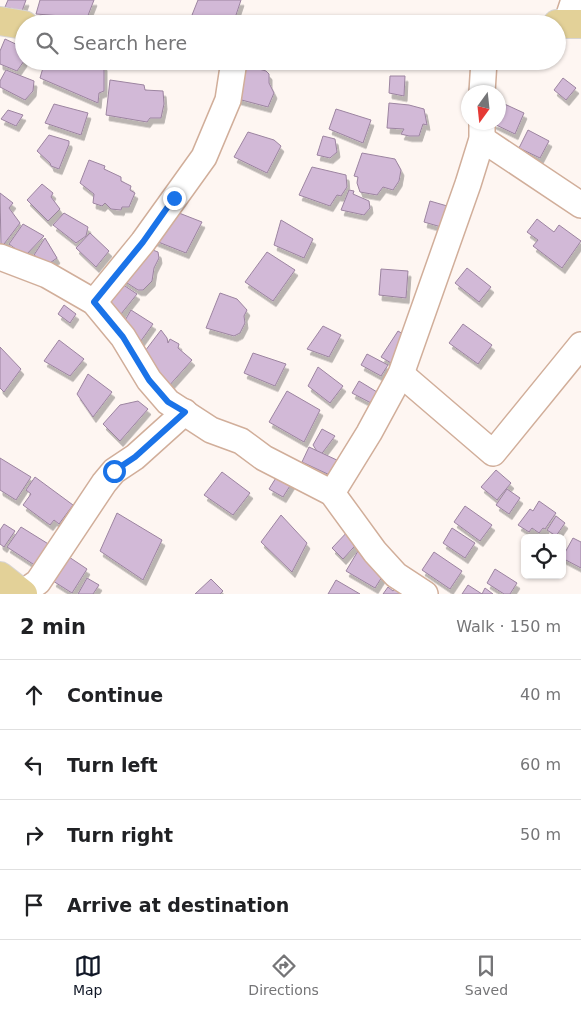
<!DOCTYPE html>
<meta charset="utf-8">
<style>
body{margin:0;font-family:"DejaVu Sans",sans-serif;background:#f6f6f6;color:#202124}
.controls{position:absolute;right:15px;bottom:15px;display:grid;overflow:hidden;border-radius:8px;box-shadow:0 1px 4px #0004}
.controls button{width:45px;height:45px;display:grid;place-items:center;padding:0;border:0;border-bottom:1px solid #e0e0e0;background:#fff;color:#202124;font:25px sans-serif}
.compass{position:absolute;left:461px;top:85px;width:45px;height:45px;border-radius:50%;background:#fff;box-shadow:0 1px 4px #0004;rotate:195deg}
.stop{position:absolute;width:15px;height:15px;margin:-11px;border:4px solid #1a73e8;border-radius:50%;background:#fff}
.stop.end{background:#1a73e8;border-color:#fff;box-shadow:0 1px 5px #0008}
.list{margin:0;padding:0;list-style:none}
h2{display:flex;justify-content:space-between;align-items:center;height:65px;margin:0;padding:0 20px;font-size:21px}
h2 small{font-size:16px;font-weight:400;color:#757577}
.list li{display:grid;grid-template-columns:32px 1fr auto;gap:15px;align-items:center;box-sizing:border-box;height:70px;padding:0 20px;border-top:1px solid #e0e0e0}
.list b{display:block;font-size:19px;white-space:nowrap}
.list em{font-size:16px;font-style:normal;color:#757577}
.icon{flex:none;width:28px;height:28px;fill:none;stroke:currentColor;stroke-width:2;stroke-linecap:round;stroke-linejoin:round}
.map{position:relative;flex:none;width:581px;height:594px;overflow:hidden}
.search{position:absolute;background:#fff;box-shadow:0 1px 4px #0004;left:15px;right:15px;top:15px;height:55px;display:flex;align-items:center;gap:12px;box-sizing:border-box;padding:0 18px;border-radius:28px;color:#757577;font-size:19px}
.sheet{height:345px;background:#fff}
nav{display:flex;justify-content:space-around;align-items:center;box-sizing:border-box;height:70px;border-top:1px solid #e0e0e0;background:#fff;font-size:14px;color:#757577}
nav a{display:grid;justify-items:center;gap:2px}
nav .on{color:#111827}
.map>svg:first-child{display:block}
.building{fill:#d2b9d7;stroke:#9c84a0;filter:url(#shadow)}
.lines{fill:none;stroke-linecap:round;stroke-linejoin:round}
.minor-casing{stroke:#d1ae9a;stroke-width:28}
.major-casing{stroke:#d7d4d3;stroke-width:30}
.minor{stroke:#fff;stroke-width:25}
.major{stroke:#e3d198;stroke-width:28}
.route{stroke:#1a73e8;stroke-width:6}
</style>
<div class="map">
<svg width="581" height="594" viewBox="0 0 581 594">
<defs>
<filter id="shadow"><feDropShadow dx="3" dy="5.5" stdDeviation="0" flood-color="#0004"/></filter>
</defs>
<rect width="100%" height="100%" fill="#fef6f2"/>
<g class="building">
<path d="M8,0H26L22,11L5,7Z"/>
<path d="M40,0H94L87,18L36,14Z"/>
<path d="M198,0H241L233,24H215L192,15Z"/>
<path d="M5,39L20,46L24,50V61L17,71L0,64V51Z"/>
<path d="M45,61H101L104,65V91L99,93L98,103L40,78Z"/>
<path d="M230,61L266,71L269,74V83L274,93L268,107L219,94Z"/>
<path d="M6,70L34,81L33,91L25,100L0,87V81Z"/>
<path d="M390,76H405L404,96L389,93Z"/>
<path d="M563,78L576,88L566,100L554,90Z"/>
<path d="M110,80L144,85L145,90L163,91L164,104L161,118H150L147,122L106,115Z"/>
<path d="M498,101L524,113L515,134L490,122H498Z"/>
<path d="M389,103L409,105L424,109L427,125L423,124L419,136H409L401,134L404,129L387,128Z"/>
<path d="M54,104L88,113L81,135L45,123Z"/>
<path d="M336,109L371,120L363,143L329,129Z"/>
<path d="M8,110L23,115L16,126L1,119Z"/>
<path d="M528,130L549,141L540,158L519,148Z"/>
<path d="M248,132L274,140L281,146L267,173L234,157Z"/>
<path d="M49,135L69,141V144L59,169L51,166L50,163L37,151Z"/>
<path d="M323,136L335,139L337,152L330,158L317,155Z"/>
<path d="M362,153L395,159L401,170L399,181L393,190L383,187L377,195L360,192L357,183L358,177L354,176Z"/>
<path d="M89,160L105,166L104,169L121,177V181L131,186L130,190L135,193L129,207H122L121,210L111,209L105,203L102,206L93,203L94,194L80,183Z"/>
<path d="M312,167L346,175L347,187L341,196L337,195L330,206L299,195Z"/>
<path d="M42,184L53,193L51,197L60,209L48,221L27,200Z"/>
<path d="M349,190L354,191L353,194L369,201L370,208L364,215L341,210Z"/>
<path d="M0,193L13,203L9,208L20,223L1,248Z"/>
<path d="M430,201L461,210L455,231L424,222Z"/>
<path d="M64,213L88,227L86,236L76,243L53,225Z"/>
<path d="M179,213L202,222L186,253L143,236Z"/>
<path d="M537,219L554,232L559,225L581,241L562,268L533,246L538,240L527,232Z"/>
<path d="M281,220L313,239L304,258L274,245Z"/>
<path d="M23,224L44,236L25,256L9,244Z"/>
<path d="M90,233L109,251L96,267L76,248Z"/>
<path d="M45,238L57,258L47,265L34,255Z"/>
<path d="M125,244H137L158,252L159,258L154,268L152,281L143,290H138L113,274L127,257L120,250Z"/>
<path d="M267,252L295,270L273,301L245,282Z"/>
<path d="M467,268L491,287L479,302L455,283Z"/>
<path d="M381,269L408,271L406,298L379,295Z"/>
<path d="M116,280L137,294L117,319L96,304Z"/>
<path d="M220,293L237,299L247,310L244,316L245,323L240,333L234,336L206,328Z"/>
<path d="M64,305L76,314L70,323L58,314Z"/>
<path d="M131,310L153,324L138,345L120,329Z"/>
<path d="M463,324L492,345L478,364L449,343Z"/>
<path d="M323,326L341,335L329,357L307,349Z"/>
<path d="M161,330L167,338L168,343L170,339L179,344L178,348L192,360L168,387L142,355Z"/>
<path d="M398,331L408,337L391,363L381,357Z"/>
<path d="M59,340L84,359L70,376L44,361Z"/>
<path d="M0,347L21,369L4,392L0,388Z"/>
<path d="M253,353L286,364L275,386L244,373Z"/>
<path d="M367,354L388,365L381,376L361,365Z"/>
<path d="M318,367L343,386L330,403L308,386Z"/>
<path d="M88,374L112,392L93,417L77,394Z"/>
<path d="M359,381L377,392L371,403L352,393Z"/>
<path d="M287,391L320,410L304,442L269,422Z"/>
<path d="M138,401L148,409L120,441L103,424L120,405Z"/>
<path d="M322,429L335,436L320,456L313,445Z"/>
<path d="M309,447L341,462L334,477L302,462Z"/>
<path d="M0,458L31,477L16,500L0,490Z"/>
<path d="M496,470L511,483L497,500L481,487Z"/>
<path d="M222,472L250,493L233,515L204,495Z"/>
<path d="M279,473L293,481L283,497L269,489Z"/>
<path d="M35,477L73,505L59,524L54,520L50,525L23,505L31,494L26,490Z"/>
<path d="M507,489L520,498L509,514L496,505Z"/>
<path d="M539,501L556,513L545,529L543,528L539,533L532,528L529,532L518,525L530,509L533,511Z"/>
<path d="M465,506L492,525L480,541L454,522Z"/>
<path d="M117,513L162,540L143,580L100,551Z"/>
<path d="M281,515L307,543L292,572L261,542Z"/>
<path d="M556,516L565,523L556,536L547,530Z"/>
<path d="M4,524L15,531L4,547L0,544V530Z"/>
<path d="M21,527L50,545L36,566L7,547Z"/>
<path d="M351,528L362,538L343,559L332,548Z"/>
<path d="M452,528L475,543L465,558L443,543Z"/>
<path d="M573,538L581,542V568L562,558Z"/>
<path d="M358,551L387,569L375,588L346,571Z"/>
<path d="M434,552L462,571L450,589L422,570Z"/>
<path d="M69,557L87,569L72,593L53,581Z"/>
<path d="M495,569L517,583L510,594H504L487,583Z"/>
<path d="M87,578L99,585L93,594H78Z"/>
<path d="M211,579L223,591L220,594H195Z"/>
<path d="M336,580L360,594H328Z"/>
<path d="M400,582L416,594H383L388,587L393,591Z"/>
<path d="M468,585L482,594L485,588L493,594H462Z"/>
</g>
<g class="lines">
<g class="minor-casing">
<g id="minor">
<path d="M566,24L574,0"/>
<path d="M482,92L484,61"/>
<path d="M482,139L581,205"/>
<path d="M0,257L47,275L94,302L123,337L149,380L168,402L211,430L241,441L264,458L332,493L375,552L396,575L425,594"/>
<path d="M94,302L143,242L204,157L228,100L234,61"/>
<path d="M401,374L493,453L581,345"/>
<path d="M332,493L369,433L401,374L468,184L482,139V122"/>
<path d="M24,594L22,593L38,582L104,483L114,471L135,457L185,412"/>
</g>
</g>
<g class="major-casing">
<g id="major">
<path d="M0,21L24,25"/>
<path d="M557,24H581"/>
<path d="M0,576L23,594"/>
</g>
</g>
<use href="#minor" class="minor"/>
<use href="#major" class="major"/>
</g>
<g class="lines">
<path class="route" d="M114,471L135,457L185,412L168,402L149,380L123,337L94,302L143,242L174,198"/>
</g>
</svg>
<div class="controls">
<button><svg class="icon" aria-label="locate" viewBox="0 0 24 24"><circle cx="12" cy="12" r="6"/><path d="M12 2v4M12 18v4M2 12h4M18 12h4"/></svg></button>
</div>
<svg class="compass" viewBox="-18 -18 36 36"><path d="M0-13l5 13h-10z" fill="#e53935"/><path d="M0 13l5-13h-10z" fill="#757577"/></svg>
<div class="stop" style="left:114px;top:471px"></div>
<div class="stop end" style="left:174px;top:198px"></div>
<div class="search"><svg class="icon" aria-label="search" viewBox="0 0 24 24"><circle cx="10" cy="10" r="6"/><path d="M15 15l6 6"/></svg>Search here</div>
</div>
<section class="sheet">
<h2>2 min<small>Walk · 150 m</small></h2>
<ul class="list">
<li><svg class="icon" aria-label="ahead" viewBox="0 0 24 24"><path d="M12 20V5M6 11l6-6 6 6"/></svg><div><b>Continue</b></div><em>40 m</em></li>
<li><svg class="icon" aria-label="left" viewBox="0 0 24 24"><path d="M17 20v-9H6M10 6l-5 5 5 5"/></svg><div><b>Turn left</b></div><em>60 m</em></li>
<li><svg class="icon" aria-label="right" viewBox="0 0 24 24"><path d="M7 20v-9h11M14 6l5 5-5 5"/></svg><div><b>Turn right</b></div><em>50 m</em></li>
<li><svg class="icon" aria-label="arrive" viewBox="0 0 24 24"><path d="M6 21V4h12l-3 4 3 4H6"/></svg><div><b>Arrive at destination</b></div></li>
</ul>
</section>
<nav>
<a class="on"><svg class="icon" aria-label="map" viewBox="0 0 24 24"><path d="M3 6l6-2 6 2 6-2v14l-6 2-6-2-6 2zM9 4v14M15 6v14"/></svg>Map</a>
<a><svg class="icon" aria-label="directions" viewBox="0 0 24 24"><path d="M12 3l9 9-9 9-9-9zM9 14v-3h6M13 9l2 2-2 2"/></svg>Directions</a>
<a><svg class="icon" aria-label="saved" viewBox="0 0 24 24"><path d="M7 4h10v16l-5-4-5 4z"/></svg>Saved</a>
</nav>
